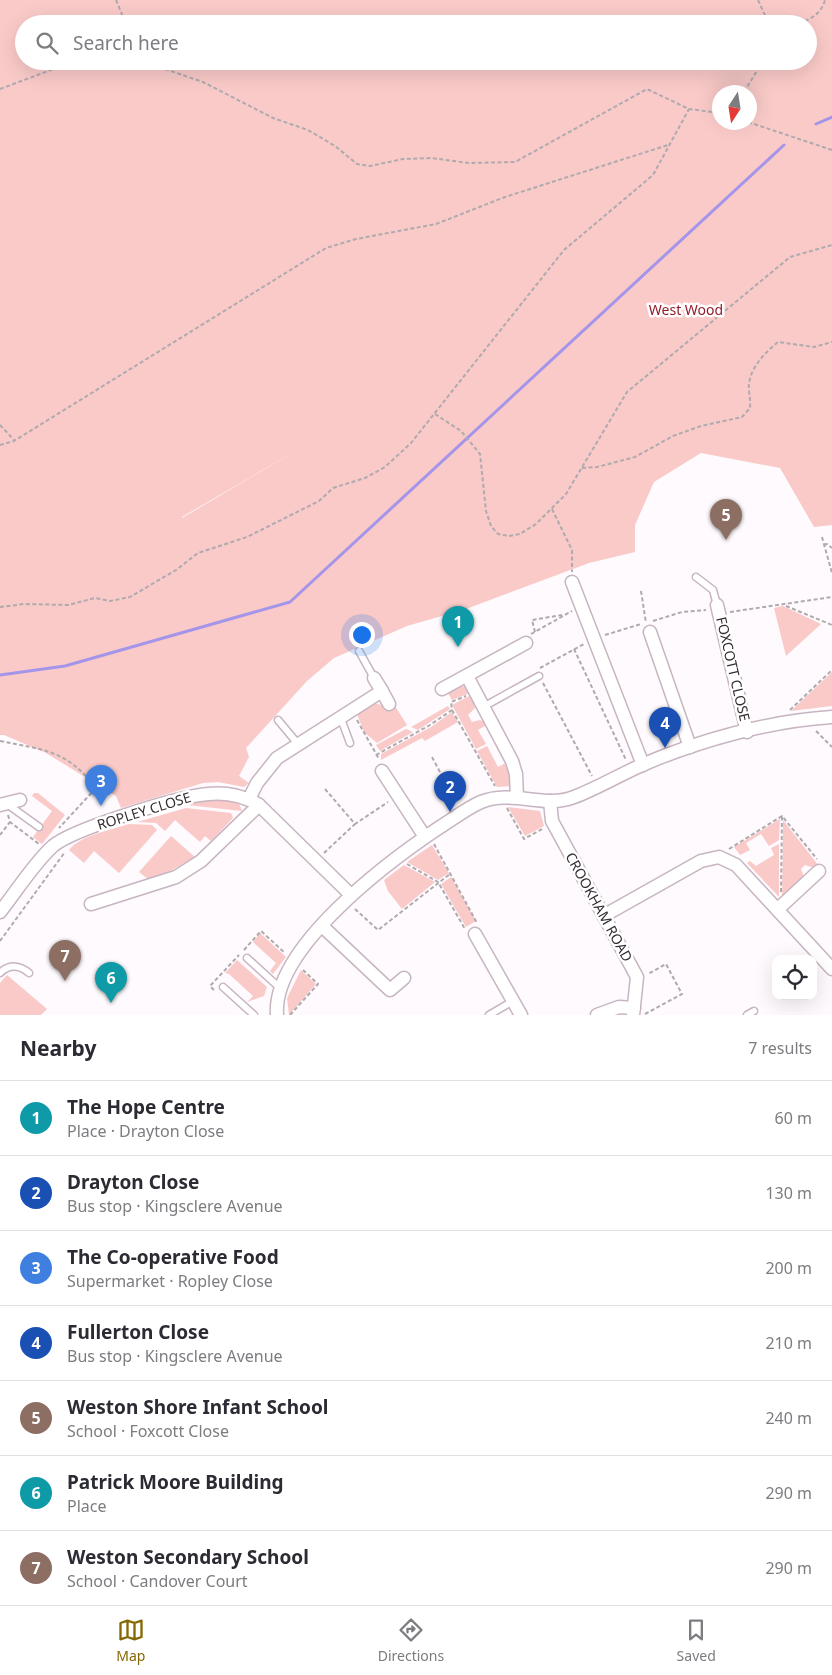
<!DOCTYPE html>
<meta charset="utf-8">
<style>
body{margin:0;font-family:"Noto Sans",sans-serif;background:#f7f7f7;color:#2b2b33}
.controls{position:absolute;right:15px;bottom:15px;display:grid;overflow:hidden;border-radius:10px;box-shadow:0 5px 20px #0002}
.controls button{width:45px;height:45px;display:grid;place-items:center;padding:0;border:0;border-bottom:1px solid #e1e1e2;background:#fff;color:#2b2b33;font:25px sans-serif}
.compass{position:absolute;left:712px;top:85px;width:45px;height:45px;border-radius:50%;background:#fff;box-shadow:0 5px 20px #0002;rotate:192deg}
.you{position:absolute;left:361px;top:634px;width:18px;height:18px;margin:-12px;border:4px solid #fff;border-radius:50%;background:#1a73e8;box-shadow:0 0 0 8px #1a73e833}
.badge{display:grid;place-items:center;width:32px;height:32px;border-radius:50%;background:#866701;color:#fff;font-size:16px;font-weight:700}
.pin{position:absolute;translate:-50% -41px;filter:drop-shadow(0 1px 2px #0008)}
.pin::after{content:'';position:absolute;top:26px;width:18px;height:15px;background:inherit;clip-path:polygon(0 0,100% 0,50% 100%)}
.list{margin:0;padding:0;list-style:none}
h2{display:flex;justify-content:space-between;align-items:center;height:65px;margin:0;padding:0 20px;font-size:21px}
h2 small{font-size:16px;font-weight:400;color:#7c7c81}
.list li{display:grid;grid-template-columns:32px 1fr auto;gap:15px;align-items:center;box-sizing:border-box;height:75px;padding:0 20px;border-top:1px solid #e1e1e2}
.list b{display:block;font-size:19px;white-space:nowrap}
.list p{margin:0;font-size:16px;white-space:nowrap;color:#7c7c81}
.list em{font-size:16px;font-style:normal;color:#7c7c81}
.icon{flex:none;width:28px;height:28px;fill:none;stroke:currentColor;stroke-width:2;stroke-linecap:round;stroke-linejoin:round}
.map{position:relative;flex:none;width:832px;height:1015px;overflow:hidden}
.search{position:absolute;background:#fff;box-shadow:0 5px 20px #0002;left:15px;right:15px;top:15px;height:55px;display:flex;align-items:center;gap:12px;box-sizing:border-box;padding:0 18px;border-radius:28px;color:#7c7c81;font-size:19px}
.sheet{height:590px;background:#fff}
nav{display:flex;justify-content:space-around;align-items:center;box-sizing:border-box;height:70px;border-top:1px solid #e1e1e2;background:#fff;font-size:14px;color:#7c7c81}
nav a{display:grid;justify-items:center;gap:2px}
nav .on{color:#866701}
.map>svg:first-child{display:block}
.green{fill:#f9cac8;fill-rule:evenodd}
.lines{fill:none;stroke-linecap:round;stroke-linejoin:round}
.stream{stroke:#a495ea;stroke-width:3}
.service-casing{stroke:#c7b5c2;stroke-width:9}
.minor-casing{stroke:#c7b5c2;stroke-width:15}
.path{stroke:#afaaae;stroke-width:2;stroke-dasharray:4 2.5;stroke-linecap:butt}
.service{stroke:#fff;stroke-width:6}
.minor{stroke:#fff;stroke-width:12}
.labels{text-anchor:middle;stroke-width:5;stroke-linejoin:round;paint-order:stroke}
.park-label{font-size:14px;fill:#921d2a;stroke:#fff}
.street-label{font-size:14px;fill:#342d32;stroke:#fff}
</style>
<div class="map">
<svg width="832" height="1015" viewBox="0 0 832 1015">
<rect width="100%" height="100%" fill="#fefafd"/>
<g class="green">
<path d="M0,0H832V525L814,527L780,468L701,453L654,482L635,525V552L589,563L466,609L407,626L334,658L307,681L246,748L249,757L239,776L249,783L244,787L218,782L203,783L121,808L116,796L46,753L4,735H0ZM24,24H808V61H24ZM720,92H750V122H720ZM297,450L182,518V517Z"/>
<path d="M783,606L821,624L786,656L774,608Z"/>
<path d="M832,672V706L791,711Z"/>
<path d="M460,685L467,688L470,693L452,700L447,692Z"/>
<path d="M471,695L475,708L468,715L472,722L480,720L488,724L478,730L486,744L476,749L452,705Z"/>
<path d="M375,703L381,705L385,711L395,706L407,725L377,743L364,732L357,714Z"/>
<path d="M448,706L450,709L418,730L411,727Z"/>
<path d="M452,712L458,722L425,741L422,738L381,760V754L431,727Z"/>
<path d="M406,729L413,732L380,751L376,745Z"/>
<path d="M487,746L498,767L508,762L512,786L497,787L477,751Z"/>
<path d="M34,793H38L65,815L42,844L33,837L52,811L32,796Z"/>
<path d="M214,797L238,801L242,811L187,805Z"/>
<path d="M508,807L540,811L544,826L525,836Z"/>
<path d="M186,808L231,813L233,818L211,841L205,836L200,842L175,820L165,831L156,823L137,822Z"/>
<path d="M780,819L779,840L769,846L761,834L746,843L750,850L740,855L734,847Z"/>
<path d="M783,820L819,866L814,868L805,865L801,869L804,877L782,899Z"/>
<path d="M129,824L152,825L157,830L119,873L94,851L84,863L69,850C81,835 111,830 129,824Z"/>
<path d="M171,836L195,857L163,875L148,879L139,872Z"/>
<path d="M779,844V897L747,863L750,861L756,866L774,855L771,848Z"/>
<path d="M432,845L449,873L438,880L407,862Z"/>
<path d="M404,865L435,882L402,909L388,891L384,880Z"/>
<path d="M451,877L476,921L466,927L441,884Z"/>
<path d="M260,933L286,957L273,974L270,971L276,963L253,942Z"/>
<path d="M237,960L267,987L264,996L247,1002L253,996L229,974L225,973Z"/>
<path d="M301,970L316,984L289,1015L287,998Z"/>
<path d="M7,975L47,1009L41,1015H0V983Z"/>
</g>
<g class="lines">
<g class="stream">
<path d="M816,124L832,117"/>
<path d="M0,675L65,666L290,602L784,145"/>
</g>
<g class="service-casing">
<g id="service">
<path d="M696,577L713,590L717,605"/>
<path d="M359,651L374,678"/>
<path d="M483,707L539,676"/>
<path d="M340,716L350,743"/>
<path d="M278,720L298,744"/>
<path d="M7,804L39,827"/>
<path d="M247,958L280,988"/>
<path d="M0,973C9,964 20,965 29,973"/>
<path d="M223,987L254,1015"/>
<path d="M489,1015L513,1001"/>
<path d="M747,1015L754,1011"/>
</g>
</g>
<g class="minor-casing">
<g id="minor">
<path d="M572,582L643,765"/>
<path d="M717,605L747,732"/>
<path d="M650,632L690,747"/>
<path d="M467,676L512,761L516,774L517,797"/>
<path d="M374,678L382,691"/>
<path d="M442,689L526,643"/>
<path d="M382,771L425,837"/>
<path d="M249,799L257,783L277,758L382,691L389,704"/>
<path d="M550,801L552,821L637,977L633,1015"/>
<path d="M0,805L20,800"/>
<path d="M91,904L176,877L201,861L259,805"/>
<path d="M778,909L819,871"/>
<path d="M0,912C16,892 34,863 53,846C73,829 180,796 208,794C226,792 244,796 259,805L351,895"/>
<path d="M605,915L701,861L719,857L736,865L832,969"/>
<path d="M322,926L390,990L404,978"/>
<path d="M475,934L521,1015"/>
<path d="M277,1015C272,948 389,861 440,827C453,819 467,808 481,802C512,789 544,809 574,797C598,788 619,775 642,765C700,740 769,721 832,717"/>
<path d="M597,1015L619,1007L634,1008"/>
</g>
</g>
<g class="path">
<path d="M116,0L126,24"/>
<path d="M758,0L769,24"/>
<path d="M799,24C812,18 821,14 825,0"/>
<path d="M155,61L162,68L203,82L273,118L308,130L335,146L357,164L370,166L403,159L431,158L469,163L515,162L647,89L689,109L720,113"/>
<path d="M0,89L75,61"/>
<path d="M744,92L763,61"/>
<path d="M714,111L720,108"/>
<path d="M748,122L832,150"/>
<path d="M435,414L461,431L480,454L486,511L491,526L498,534L509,536L520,534L536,524L566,494L627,392L790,257L832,245"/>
<path d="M0,425L14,440"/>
<path d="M0,445L14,441L326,248L356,239L436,224L505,197L668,145"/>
<path d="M582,468L597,467L635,457L673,436L701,426L742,417L750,408C751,399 748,391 749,384C751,366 766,352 778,342L814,347L832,342"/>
<path d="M552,509L572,550V572"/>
<path d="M822,537L832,573"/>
<path d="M824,545L827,544L832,548"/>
<path d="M641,591L646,623"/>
<path d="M786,606L832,625"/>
<path d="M0,607L24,604L68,605L95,598L110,601L130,597L176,570L198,553L247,537L319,501L333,488L365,478L385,467L411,443L564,250L653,175L689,109"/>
<path d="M730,612L832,597"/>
<path d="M653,621L682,612L706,610"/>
<path d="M535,632L532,620L562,615"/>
<path d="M531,634L572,611"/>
<path d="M605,635L641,624"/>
<path d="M574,649L626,760"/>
<path d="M540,668L584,644"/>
<path d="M543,683L592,776"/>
<path d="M452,710L495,786"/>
<path d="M790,710L832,670"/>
<path d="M357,720L379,759"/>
<path d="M816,731L832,747"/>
<path d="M0,741C44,750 67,750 96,788L59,828"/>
<path d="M376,755L430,725L452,710L451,702L466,696"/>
<path d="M432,757L456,802"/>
<path d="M325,789L355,824L388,802"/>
<path d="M507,808L524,839L544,828"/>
<path d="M8,815L10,822L39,844"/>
<path d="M0,835L10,822"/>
<path d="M434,844L477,923"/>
<path d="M729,849L782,816L817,859"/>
<path d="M324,853L355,824"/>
<path d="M407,864L438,882L465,929"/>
<path d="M781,892L782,816"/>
<path d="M355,909L378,930L450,874"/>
<path d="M0,941L65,852"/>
<path d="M244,950L261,931L285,953"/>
<path d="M214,990L210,986L239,955"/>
<path d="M645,1014L682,994L666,964L648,974"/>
<path d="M290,1015L318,984L303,970"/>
</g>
<use href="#service" class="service"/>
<use href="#minor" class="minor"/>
</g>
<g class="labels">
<g class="park-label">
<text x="686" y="315">West Wood</text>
</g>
<g class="street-label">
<text transform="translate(733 669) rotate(77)" y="5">FOXCOTT CLOSE</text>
<text transform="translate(144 811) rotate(-17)" y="5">ROPLEY CLOSE</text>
<text transform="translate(599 907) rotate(61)" y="5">CROOKHAM ROAD</text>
</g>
</g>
</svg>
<div class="controls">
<button><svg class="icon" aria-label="locate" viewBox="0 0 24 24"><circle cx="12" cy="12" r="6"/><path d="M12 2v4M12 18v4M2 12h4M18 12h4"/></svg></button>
</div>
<svg class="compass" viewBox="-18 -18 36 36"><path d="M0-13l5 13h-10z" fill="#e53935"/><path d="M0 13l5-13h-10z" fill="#7c7c81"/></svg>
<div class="you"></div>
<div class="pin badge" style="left:458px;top:647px;background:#0f9aa8">1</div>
<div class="pin badge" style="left:450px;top:812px;background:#1a4fb4">2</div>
<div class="pin badge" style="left:101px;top:806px;background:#3f7fe0">3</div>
<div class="pin badge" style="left:665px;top:748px;background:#1a4fb4">4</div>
<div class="pin badge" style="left:726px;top:540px;background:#8d6e63">5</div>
<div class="pin badge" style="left:111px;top:1003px;background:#0f9aa8">6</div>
<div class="pin badge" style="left:65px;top:981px;background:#8d6e63">7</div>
<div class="search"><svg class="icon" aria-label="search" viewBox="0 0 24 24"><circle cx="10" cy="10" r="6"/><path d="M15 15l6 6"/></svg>Search here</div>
</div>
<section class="sheet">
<h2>Nearby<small>7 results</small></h2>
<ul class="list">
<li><span class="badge" style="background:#0f9aa8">1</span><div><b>The Hope Centre</b><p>Place · Drayton Close</p></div><em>60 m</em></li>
<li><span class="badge" style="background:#1a4fb4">2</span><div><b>Drayton Close</b><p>Bus stop · Kingsclere Avenue</p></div><em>130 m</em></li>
<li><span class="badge" style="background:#3f7fe0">3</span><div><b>The Co-operative Food</b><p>Supermarket · Ropley Close</p></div><em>200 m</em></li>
<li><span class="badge" style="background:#1a4fb4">4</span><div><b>Fullerton Close</b><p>Bus stop · Kingsclere Avenue</p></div><em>210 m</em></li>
<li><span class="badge" style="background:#8d6e63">5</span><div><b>Weston Shore Infant School</b><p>School · Foxcott Close</p></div><em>240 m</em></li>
<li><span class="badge" style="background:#0f9aa8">6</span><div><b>Patrick Moore Building</b><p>Place</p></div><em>290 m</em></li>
<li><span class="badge" style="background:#8d6e63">7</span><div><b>Weston Secondary School</b><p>School · Candover Court</p></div><em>290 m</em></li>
</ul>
</section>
<nav>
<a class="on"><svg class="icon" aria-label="map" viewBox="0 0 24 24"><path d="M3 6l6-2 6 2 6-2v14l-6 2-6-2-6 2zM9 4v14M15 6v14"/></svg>Map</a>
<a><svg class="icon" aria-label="directions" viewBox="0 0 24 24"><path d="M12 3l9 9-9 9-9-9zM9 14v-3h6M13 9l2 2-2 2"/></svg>Directions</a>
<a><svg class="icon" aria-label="saved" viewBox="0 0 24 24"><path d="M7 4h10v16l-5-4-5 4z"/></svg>Saved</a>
</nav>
